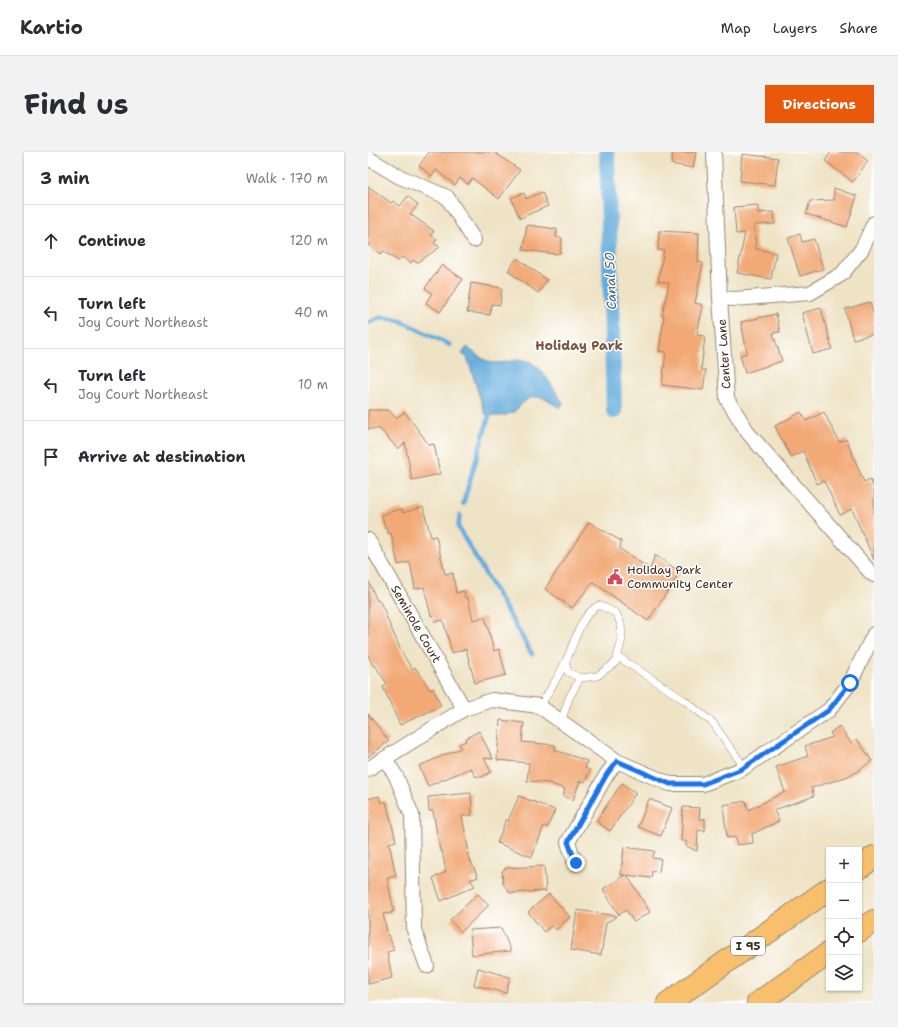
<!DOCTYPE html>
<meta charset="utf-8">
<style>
body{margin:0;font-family:"Shantell Sans",sans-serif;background:#f2f2f3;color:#2b2b33}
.controls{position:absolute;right:12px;bottom:12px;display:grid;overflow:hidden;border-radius:0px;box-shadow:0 1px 3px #0004}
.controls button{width:36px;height:36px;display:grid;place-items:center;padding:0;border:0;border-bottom:1px solid #e1e1e2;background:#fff;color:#2b2b33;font:20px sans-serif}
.stop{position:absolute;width:12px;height:12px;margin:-9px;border:3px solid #1a73e8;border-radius:50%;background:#fff}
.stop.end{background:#1a73e8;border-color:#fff;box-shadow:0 1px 4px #0008}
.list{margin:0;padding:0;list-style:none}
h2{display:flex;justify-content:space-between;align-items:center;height:52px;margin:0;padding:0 16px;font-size:17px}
h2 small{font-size:13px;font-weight:400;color:#7c7c81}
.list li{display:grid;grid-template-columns:26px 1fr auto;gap:12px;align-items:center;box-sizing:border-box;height:72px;padding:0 16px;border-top:1px solid #e1e1e2}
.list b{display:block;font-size:15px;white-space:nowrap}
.list p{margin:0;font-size:13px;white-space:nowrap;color:#7c7c81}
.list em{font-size:13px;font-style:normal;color:#7c7c81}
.icon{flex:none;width:22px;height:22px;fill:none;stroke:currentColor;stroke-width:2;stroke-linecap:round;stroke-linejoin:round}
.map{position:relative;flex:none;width:506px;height:851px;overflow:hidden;border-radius:0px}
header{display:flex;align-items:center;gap:24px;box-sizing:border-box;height:56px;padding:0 20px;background:#fff;border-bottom:1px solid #e1e1e2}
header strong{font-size:19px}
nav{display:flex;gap:22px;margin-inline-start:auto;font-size:14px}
.intro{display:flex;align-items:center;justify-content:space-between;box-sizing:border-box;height:96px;padding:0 24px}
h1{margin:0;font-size:28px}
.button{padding:10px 18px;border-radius:0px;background:#ea580c;color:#fff;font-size:14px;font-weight:700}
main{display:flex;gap:24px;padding:0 24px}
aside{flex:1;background:#fff;border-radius:0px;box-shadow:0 1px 3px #0004}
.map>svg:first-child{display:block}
.water{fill:#64acdc;stroke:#506b7d}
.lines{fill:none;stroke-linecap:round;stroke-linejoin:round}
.stream{stroke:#64acdc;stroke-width:4.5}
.canal{stroke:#64acdc;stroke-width:16}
.building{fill:#f2a976}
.service-casing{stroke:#958672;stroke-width:8}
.minor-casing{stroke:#958672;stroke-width:16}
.motorway-casing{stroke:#958672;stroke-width:24}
.service{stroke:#fff;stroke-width:7}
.minor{stroke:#fff;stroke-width:14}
.motorway{stroke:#f8bf6c;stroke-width:22}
.route{stroke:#1a73e8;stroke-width:5}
.labels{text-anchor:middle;stroke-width:3;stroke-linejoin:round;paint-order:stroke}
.shield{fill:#fff;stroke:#766a62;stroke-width:1}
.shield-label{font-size:11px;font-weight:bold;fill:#3b2a1e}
.street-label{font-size:12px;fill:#3b2a1e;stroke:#fff}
.poi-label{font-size:12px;fill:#3b2a1e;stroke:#fff;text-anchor:start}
.water-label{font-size:13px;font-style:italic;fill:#4b5e6a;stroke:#fff}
.neighbourhood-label{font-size:13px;font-weight:bold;fill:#7b563d;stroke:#fff}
</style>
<header>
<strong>Kartio</strong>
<nav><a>Map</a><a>Layers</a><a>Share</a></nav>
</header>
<div class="intro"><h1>Find us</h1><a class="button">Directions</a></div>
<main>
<aside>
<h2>3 min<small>Walk · 170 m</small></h2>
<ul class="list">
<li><svg class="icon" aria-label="ahead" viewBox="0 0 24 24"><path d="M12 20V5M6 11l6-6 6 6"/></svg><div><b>Continue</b></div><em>120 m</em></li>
<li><svg class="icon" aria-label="left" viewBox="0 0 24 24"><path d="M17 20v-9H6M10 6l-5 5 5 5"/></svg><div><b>Turn left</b><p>Joy Court Northeast</p></div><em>40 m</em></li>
<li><svg class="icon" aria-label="left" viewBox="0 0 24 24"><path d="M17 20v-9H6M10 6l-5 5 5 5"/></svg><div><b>Turn left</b><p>Joy Court Northeast</p></div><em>10 m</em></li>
<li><svg class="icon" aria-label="arrive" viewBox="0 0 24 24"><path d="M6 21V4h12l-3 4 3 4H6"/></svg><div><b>Arrive at destination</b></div></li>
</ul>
</aside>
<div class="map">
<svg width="506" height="851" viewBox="0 0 506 851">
<rect width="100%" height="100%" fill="#fff"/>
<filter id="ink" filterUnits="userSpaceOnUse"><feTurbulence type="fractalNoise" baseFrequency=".025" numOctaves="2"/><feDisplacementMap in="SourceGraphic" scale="8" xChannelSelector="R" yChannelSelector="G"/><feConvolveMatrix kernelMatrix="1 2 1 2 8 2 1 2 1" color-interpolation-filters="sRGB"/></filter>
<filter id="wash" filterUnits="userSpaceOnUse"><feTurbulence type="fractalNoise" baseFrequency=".012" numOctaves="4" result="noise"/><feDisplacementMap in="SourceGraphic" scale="16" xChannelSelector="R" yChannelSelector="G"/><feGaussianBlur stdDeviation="0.9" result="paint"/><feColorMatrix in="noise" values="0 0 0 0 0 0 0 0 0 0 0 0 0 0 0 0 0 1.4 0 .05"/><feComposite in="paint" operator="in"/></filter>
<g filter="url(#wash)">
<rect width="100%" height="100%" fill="#efe3c5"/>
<path class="water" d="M99,195C107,201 117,211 128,211C139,211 152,205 162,210C175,216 187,239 195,251L192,256C186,253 180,248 175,246C158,241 155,254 145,260C137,265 125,265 117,262L99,205L94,202Z"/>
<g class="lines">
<g class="stream">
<path d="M0,171L14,165L33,169L82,193"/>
<path d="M95,352L121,264"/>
<path d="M92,363L90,375L164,502"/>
</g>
<path class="canal" d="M239,0L246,259"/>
</g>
<g id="blocks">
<g class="building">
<path d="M61,0H126L152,18L131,47L104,26L100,32L92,26L87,33L68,18L64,24L51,14Z"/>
<path d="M305,0H328L325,16L303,12Z"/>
<path d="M463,0H489L500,9L485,30L457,9Z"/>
<path d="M374,2L410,6L407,33L372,29Z"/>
<path d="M0,34L23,51L25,49L32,54L40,44L50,53L42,62L66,79L63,83L69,87L66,91L72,95L49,111L45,108L43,111L34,105L30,109L15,99L12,102L0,93Z"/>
<path d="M466,36L489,44L479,75L438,62L442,49L466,48Z"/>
<path d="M174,40L180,54L152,66L143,46L156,41L158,47Z"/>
<path d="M390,53V61L406,60L407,72L386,73L388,97L408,101L403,127L369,121L377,81L368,82L366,55Z"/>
<path d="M159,73L189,77L188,85L194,86L192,101H189L188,102L155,98Z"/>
<path d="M291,79L331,81L330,110L335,111L327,151L335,153L329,183L337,184L333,218H338L335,238L294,233L298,200L291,199L296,164H294L301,131L290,129L296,98H290Z"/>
<path d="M432,82L434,90L446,87L455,117L432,124L420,86Z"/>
<path d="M149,106L179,128L170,141L140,119Z"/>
<path d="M74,113L95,127L72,160L58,151L64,141L57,136Z"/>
<path d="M103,131L134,136L132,153L124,152L122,163L99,160Z"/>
<path d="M502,150L506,165V182L485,187L477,157Z"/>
<path d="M453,156L464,197L445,202L434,161Z"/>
<path d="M408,162L412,180L405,181L414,209L377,221L372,203L379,201L373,170Z"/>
<path d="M0,258H21L28,266L37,260L61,293L66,292L72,322L44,328L37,291L30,297L12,277H0Z"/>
<path d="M433,260L438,269L456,260L471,290L478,287L496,330L502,327L506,336V408L484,357L472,363L456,329L449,332L435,299L423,305L407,274Z"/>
<path d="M55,355L63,385L68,384L77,422L85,421L88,441L96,439L97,446H100L105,468L117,465L126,499L131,497L138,523L107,531L98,497L84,501L75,468L67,470L65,463L63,464L56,435L47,437L42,410L30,413L23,381L20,382L19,376L17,377L14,363L25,359L34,357L35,361Z"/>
<path d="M221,370L253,389L252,397L282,417L287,403L312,420L280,469L225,430L204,456L177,437Z"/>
<path d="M0,428L9,449L11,448L19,464H18L34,501L44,517L47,515L62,538L65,536L73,554L32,573L15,535L19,532L7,513L5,514L0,503Z"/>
<path d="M0,562L21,589L0,605Z"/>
<path d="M132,568L156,571L154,590L187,593V598L219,609L217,616L222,618L217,630L212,629L205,648L195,644L197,637L181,631L159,629L161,611L129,608Z"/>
<path d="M471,574L483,591L489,587L504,609L484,623L443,636L446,644L406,658L411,669L384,682L385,691L369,693L368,685L359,686L355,653L378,649L380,658L417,640L408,615L440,604L437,594L465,585L462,581Z"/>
<path d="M111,579L125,607L116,606L123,620L114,625L107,624L103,616L60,634L51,614L93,596L91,592L98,589L97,587Z"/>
<path d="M254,631L268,641L242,679L228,669Z"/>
<path d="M103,641L104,663L94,664L101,701H99L110,725L102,728L107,734L73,749L65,726L78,720L74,699H72L65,659H61L60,645Z"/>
<path d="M11,644L13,651L18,649L28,689L21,691L28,724L19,726L26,759H24V761L15,762L20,784H21L26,798L19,800L24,826L0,832V647Z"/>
<path d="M151,644L187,658L179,676L176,674L164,705L129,691L138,668L140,669Z"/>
<path d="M281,647L304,656L293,684L270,675Z"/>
<path d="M315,655L332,656L331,667H337V679L330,678L329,699L318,694V689H313Z"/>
<path d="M256,695L287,699L284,706L293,707L291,720L284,719L283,726L259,723L282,760L266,770L258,758L251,763L235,737L257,723H253Z"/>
<path d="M176,714L178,739L142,741L135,732L134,719L138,716Z"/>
<path d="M110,742L121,753L93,780L82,768Z"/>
<path d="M181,742L202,765L188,778L184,773L176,780L160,760Z"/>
<path d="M209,758L249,764L238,771L233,803L203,798Z"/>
<path d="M133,776L143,799L104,803L102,778Z"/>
<path d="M110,816L142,825L138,841L106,833Z"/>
</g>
</g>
</g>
<g filter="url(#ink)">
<use href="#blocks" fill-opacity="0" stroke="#958672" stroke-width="1"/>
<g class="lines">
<g class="service-casing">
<g id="service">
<path d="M249,504L316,548L345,571L376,615"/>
<path d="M197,510L200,520L212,526"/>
<path d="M172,555C180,540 190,526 197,511C207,491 211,464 231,453L248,461L253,472L254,487L248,510L229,524L212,526L201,546L193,570"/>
</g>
</g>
<g class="minor-casing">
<g id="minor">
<path d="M346,0L352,146L359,247L381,282L503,421L506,423"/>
<path d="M0,6L30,24L79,45L106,88"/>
<path d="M352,146L367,147L442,141L474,122L494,97L506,71"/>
<path d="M0,388L96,557"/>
<path d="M17,607L28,624L44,663L46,778L59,814"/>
<path d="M0,617L96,557L124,548L171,554L249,609L302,632H335L374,617L461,558L482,531L506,482"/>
<path d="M207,711L200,690L239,622L249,609"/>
</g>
</g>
<g class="motorway-casing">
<g id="motorway">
<path d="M491,716L506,705"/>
<path d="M491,779L506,769"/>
<path d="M300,851L461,737"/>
<path d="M390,851L461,801"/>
</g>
</g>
<use href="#service" class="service"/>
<use href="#minor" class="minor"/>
<use href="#motorway" class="motorway"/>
</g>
</g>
<g class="lines" filter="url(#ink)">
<path class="route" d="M208,711L200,690L239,622L249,609L302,632H335L374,617L461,558L482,531"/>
</g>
<defs>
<g id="civic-bare" transform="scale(1.2)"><path d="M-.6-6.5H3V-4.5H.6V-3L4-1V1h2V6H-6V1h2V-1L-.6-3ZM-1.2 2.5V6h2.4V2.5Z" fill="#d1495b" stroke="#fff" stroke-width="2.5" paint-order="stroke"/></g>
</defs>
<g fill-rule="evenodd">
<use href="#civic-bare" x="247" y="425"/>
</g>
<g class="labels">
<rect class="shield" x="363" y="785" width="34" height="18" rx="3"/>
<g class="shield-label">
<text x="380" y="798">I 95</text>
</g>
<g class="street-label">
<text transform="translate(356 202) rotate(-94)" y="4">Center Lane</text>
<text transform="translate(48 472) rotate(60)" y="4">Seminole Court</text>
</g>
<g class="poi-label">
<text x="259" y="422">Holiday Park<tspan x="259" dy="14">Community Center</tspan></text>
</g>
<g class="water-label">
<text transform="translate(242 129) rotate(-92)" y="5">Canal 50</text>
</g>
<g class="neighbourhood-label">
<text x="211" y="198">Holiday Park</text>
</g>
</g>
</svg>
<div class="controls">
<button>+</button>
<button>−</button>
<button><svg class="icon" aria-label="locate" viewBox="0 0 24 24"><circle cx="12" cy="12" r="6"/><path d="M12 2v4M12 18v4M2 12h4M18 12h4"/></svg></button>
<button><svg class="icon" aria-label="layers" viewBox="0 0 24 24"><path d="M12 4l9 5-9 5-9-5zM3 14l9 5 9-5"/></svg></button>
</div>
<div class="stop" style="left:482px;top:531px"></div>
<div class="stop end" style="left:208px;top:711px"></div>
</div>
</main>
